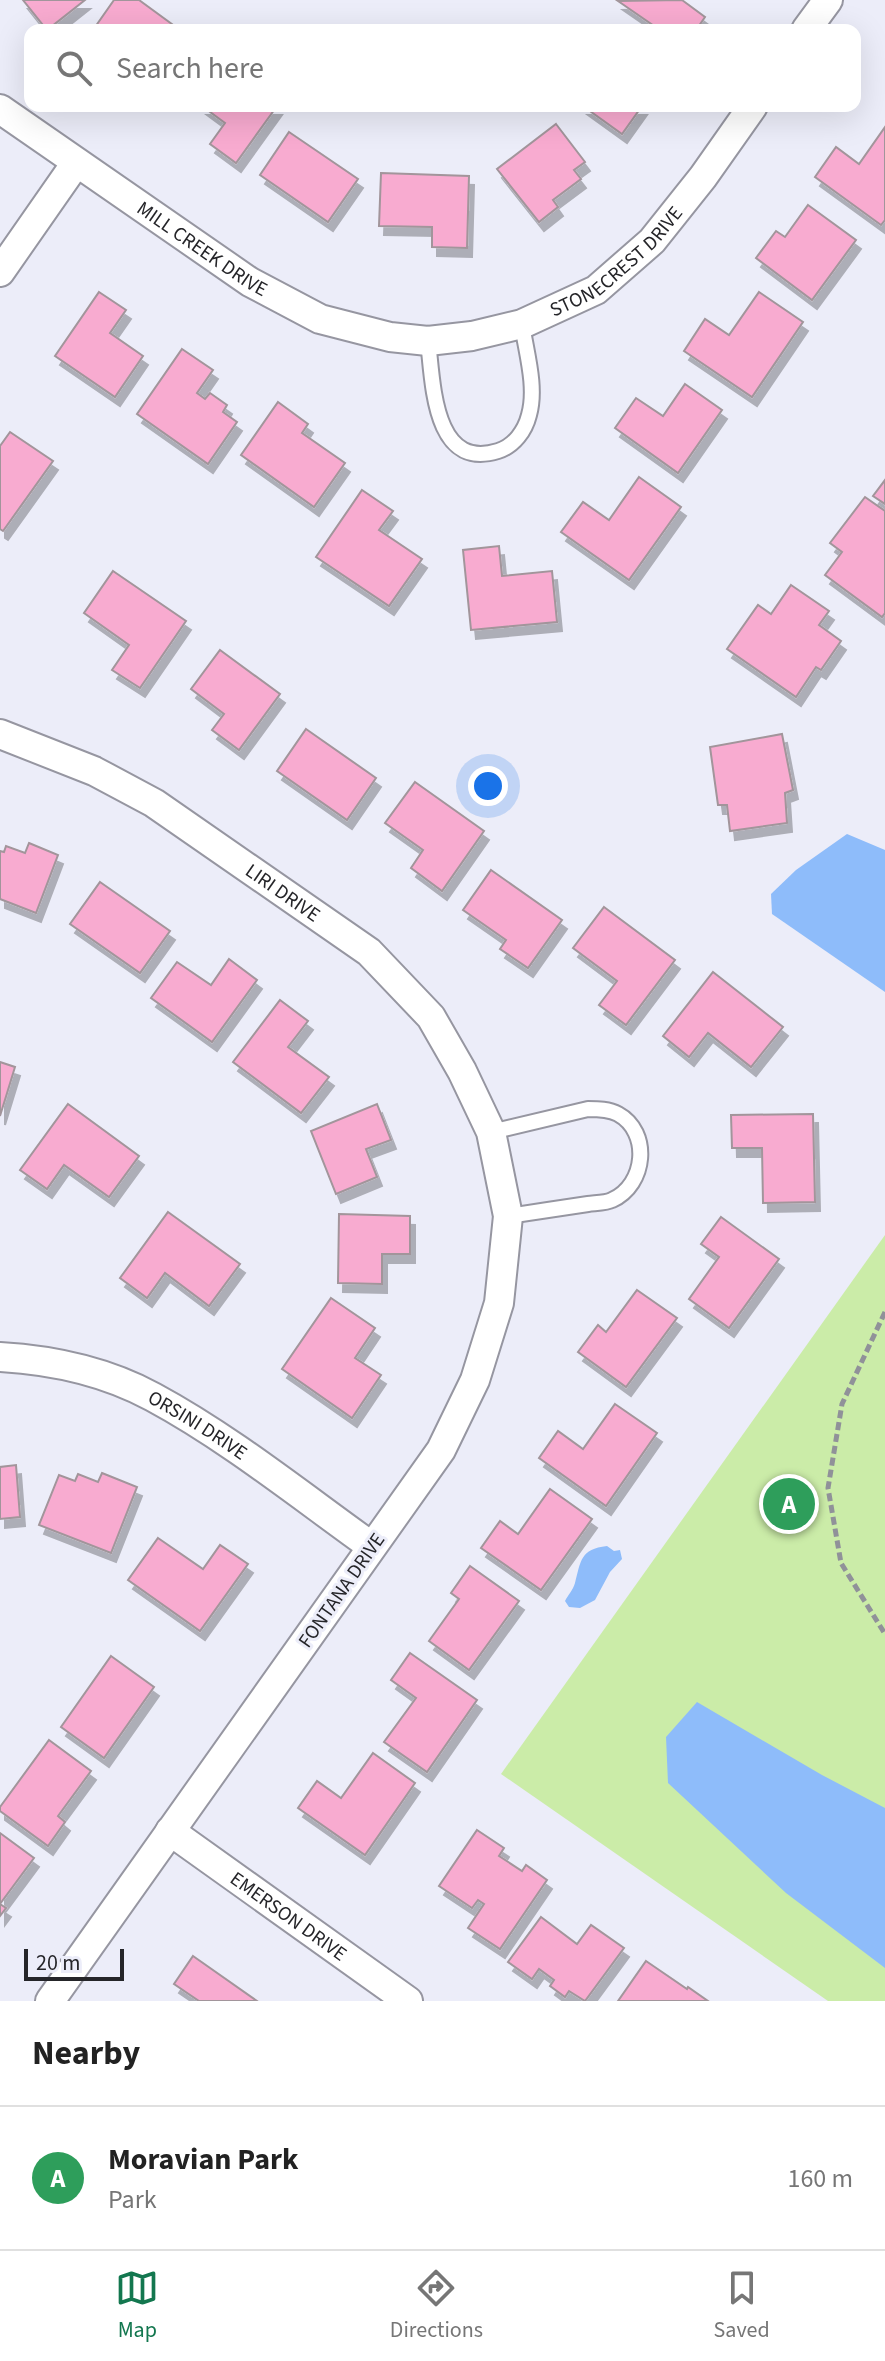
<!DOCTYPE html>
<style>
body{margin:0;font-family:"Source Sans 3",sans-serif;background:#f6f6f6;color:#222}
.scale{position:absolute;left:24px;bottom:20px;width:100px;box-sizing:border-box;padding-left:8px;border:4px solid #252529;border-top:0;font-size:22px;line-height:28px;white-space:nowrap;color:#252529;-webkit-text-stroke:6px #ecedf9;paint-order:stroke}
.you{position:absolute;left:488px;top:786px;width:28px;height:28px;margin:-20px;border:6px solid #fff;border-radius:50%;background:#1a73e8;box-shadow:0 0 0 12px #1a73e833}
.badge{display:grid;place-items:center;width:52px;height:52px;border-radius:50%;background:#13774f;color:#fff;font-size:26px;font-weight:700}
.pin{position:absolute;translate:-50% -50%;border:4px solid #fff;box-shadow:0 2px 8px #0006}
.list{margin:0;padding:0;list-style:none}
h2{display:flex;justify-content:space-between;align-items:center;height:104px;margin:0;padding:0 32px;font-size:34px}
h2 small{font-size:26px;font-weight:400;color:#767676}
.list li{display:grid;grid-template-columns:52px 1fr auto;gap:24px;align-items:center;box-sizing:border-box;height:144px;padding:0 32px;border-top:2px solid #e0e0e0}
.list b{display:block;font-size:30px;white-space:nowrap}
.list p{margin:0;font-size:26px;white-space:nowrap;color:#767676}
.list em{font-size:26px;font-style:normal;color:#767676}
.icon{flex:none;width:44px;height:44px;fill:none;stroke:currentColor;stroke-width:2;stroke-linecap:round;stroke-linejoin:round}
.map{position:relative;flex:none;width:885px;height:2001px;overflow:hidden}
.search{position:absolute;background:#fff;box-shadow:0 8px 32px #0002;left:24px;right:24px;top:24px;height:88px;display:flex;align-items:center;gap:20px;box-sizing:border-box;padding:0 28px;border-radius:16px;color:#767676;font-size:30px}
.sheet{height:248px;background:#fff}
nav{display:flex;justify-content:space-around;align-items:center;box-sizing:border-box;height:112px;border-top:2px solid #e0e0e0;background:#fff;font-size:22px;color:#767676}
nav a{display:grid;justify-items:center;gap:4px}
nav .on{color:#13774f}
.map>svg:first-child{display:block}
.green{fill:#cbeca8}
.water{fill:#8ebcfa}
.building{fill:#f8abd0;stroke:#a2959b;stroke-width:2;filter:url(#shadow)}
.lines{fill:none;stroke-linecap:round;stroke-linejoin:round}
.service-casing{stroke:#9696a1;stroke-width:18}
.minor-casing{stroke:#9696a1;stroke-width:32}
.path{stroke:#909199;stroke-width:5;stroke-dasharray:8 4;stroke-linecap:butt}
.service{stroke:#fff;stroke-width:14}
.minor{stroke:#fff;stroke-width:28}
.labels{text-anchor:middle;stroke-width:6;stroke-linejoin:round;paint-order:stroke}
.street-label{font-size:20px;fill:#252529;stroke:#ecedf9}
</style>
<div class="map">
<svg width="885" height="2001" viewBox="0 0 885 2001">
<defs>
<filter id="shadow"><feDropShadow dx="5" dy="9" stdDeviation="0" flood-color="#0004"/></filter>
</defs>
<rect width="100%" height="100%" fill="#ecedf9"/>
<path class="green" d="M885,1235V2001H828L501,1774Z"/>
<g class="water">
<path d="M847,834L885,850V992L772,914L771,894L796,870Z"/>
<path d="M607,1546L614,1551L620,1550L622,1559L610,1572L595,1600L580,1608L569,1607L565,1601C568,1595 573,1590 575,1583C581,1561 580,1549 607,1546Z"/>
<path d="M697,1702L822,1775L885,1808V1968L786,1893L668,1783L666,1737Z"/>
</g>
<g class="building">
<path d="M23,0H85L47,30Z"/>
<path d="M114,0H139L180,30H93Z"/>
<path d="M682,0L705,17L696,30H660L618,1Z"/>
<path d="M202,106H277L236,163L210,144L225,123Z"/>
<path d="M583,106H642L622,134Z"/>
<path d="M556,124L585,162L574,170L581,179L553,200L558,207L539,222L497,169Z"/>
<path d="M885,127V220L881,225L815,177L836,147L859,164Z"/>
<path d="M289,132L358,179L328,222L260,175Z"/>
<path d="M381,173L469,176L467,248L432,247V227L379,226Z"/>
<path d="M808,205L856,240L812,300L756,258L776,231L785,237Z"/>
<path d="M99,292L126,310L110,333L143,356L115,397L55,356Z"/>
<path d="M759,292L803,322L752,397L684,351L705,319L729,335Z"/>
<path d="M182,349L213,370L197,393L205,399L210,393L227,405L223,412L237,422L208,464L137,414Z"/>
<path d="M685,384L722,410L678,473L615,428L636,398L663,416Z"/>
<path d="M278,402L308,424L302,433L345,463L314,507L241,455Z"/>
<path d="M10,432L53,461L3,531L0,529V446Z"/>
<path d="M639,477L681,507L629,580L561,532L583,502L609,520Z"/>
<path d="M885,480V504L873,496Z"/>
<path d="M362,490L393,511L379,530L422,559L389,606L316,557Z"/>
<path d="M865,497L885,511V613L882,617L825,575L842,552L830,543Z"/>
<path d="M499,546L502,576L552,571L557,622L471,630L463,550Z"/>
<path d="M113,571L186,621L140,688L112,670L129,645L84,613Z"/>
<path d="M791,585L829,611L819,625L841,641L821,670L816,667L796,697L727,649L758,605L771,614Z"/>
<path d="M220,650L280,694L239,750L212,730L224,714L191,689Z"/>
<path d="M306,729L376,778L347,820L277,771Z"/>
<path d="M782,734L793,790L785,793L787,823L730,831L727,805H718L710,747Z"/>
<path d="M415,782L484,831L442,891L411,868L423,850L385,823Z"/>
<path d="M29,843L58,855L36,913L0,899V851L4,852L6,846L25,853Z"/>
<path d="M491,870L562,920L528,968L500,949L506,940L463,910Z"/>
<path d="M100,882L170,931L140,973L70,924Z"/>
<path d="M604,907L675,960L626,1025L599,1005L617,981L573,948Z"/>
<path d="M229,959L257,980L212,1042L151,998L177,962L211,985Z"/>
<path d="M713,972L783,1027L751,1067L708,1033L689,1057L663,1036Z"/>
<path d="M280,1000L308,1021L288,1047L329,1077L301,1113L233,1062Z"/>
<path d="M0,1062L15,1067L0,1116Z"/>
<path d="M68,1104L139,1156L109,1197L64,1165L47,1189L20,1170Z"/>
<path d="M377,1104L391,1140L366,1149L377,1177L336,1194L311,1131Z"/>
<path d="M813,1114L815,1202L763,1203L762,1148H732L731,1115Z"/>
<path d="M168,1212L240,1264L209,1306L165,1273L147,1298L120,1278Z"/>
<path d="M339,1214L410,1216V1254H382V1284L338,1283Z"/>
<path d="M721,1217L779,1259L729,1328L689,1299L719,1257L701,1244Z"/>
<path d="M637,1290L677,1318L626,1387L578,1352L598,1325L606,1332Z"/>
<path d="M331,1298L375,1328L355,1358L381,1375L352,1418L282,1369Z"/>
<path d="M615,1404L657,1433L606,1506L539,1458L558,1431L583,1449Z"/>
<path d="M16,1465L20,1517L0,1519V1467Z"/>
<path d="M102,1473L137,1487L111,1553L39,1525L59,1475L75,1481L78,1474L98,1482Z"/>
<path d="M550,1489L592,1519L541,1590L481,1548L500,1521L518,1534Z"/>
<path d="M158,1538L203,1569L220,1545L248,1564L200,1631L128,1580Z"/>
<path d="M470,1566L519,1601L469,1670L429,1641L459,1599L451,1593Z"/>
<path d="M410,1653L477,1700L427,1772L384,1742L416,1698L391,1680Z"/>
<path d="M111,1656L154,1687L104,1758L61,1727Z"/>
<path d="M49,1740L91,1771L58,1816L65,1822L48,1846L0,1811V1807Z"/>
<path d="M373,1753L415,1783L365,1855L298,1808L317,1781L341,1798Z"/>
<path d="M477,1830L504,1848L499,1856L522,1871L526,1865L547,1880L500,1949L468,1928L484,1904L478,1900L472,1908L439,1886Z"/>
<path d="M0,1833L34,1858L0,1904L6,1908L0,1916Z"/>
<path d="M541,1917L577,1944L591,1925L624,1948L585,2001L569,1991L565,1997L550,1986L554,1980L539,1969L532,1979L508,1962Z"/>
<path d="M193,1956L257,2001H199L174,1984Z"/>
<path d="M646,1961L687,1989L688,1987L708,2001H618Z"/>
</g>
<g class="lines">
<g class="service-casing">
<g id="service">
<path d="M428,341C433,382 433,471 498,451C514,446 525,431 529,415C537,387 526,352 522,324"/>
<path d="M491,1132L588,1109C598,1109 609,1109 618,1114C651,1132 646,1185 612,1200C606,1203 595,1203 588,1204C561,1208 535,1212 508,1216"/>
</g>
</g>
<g class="minor-casing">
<g id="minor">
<path d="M806,30L828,0"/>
<path id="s1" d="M0,109L250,282L320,319L390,337L428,341L472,336L522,324L596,290L652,241L703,177L753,106"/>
<path d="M0,272L76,163"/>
<path id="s2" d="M0,734L94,771L154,803L369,952L431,1017L462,1071L491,1132L508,1216L499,1303L475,1380L441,1450L50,2001"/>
<path id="s3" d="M0,1357C52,1360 107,1372 153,1397C229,1438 301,1496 371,1546"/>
<path id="s4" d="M170,1831L408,2001"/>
</g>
</g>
<path class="path" d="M885,1312L842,1404L828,1488L841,1563L885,1634"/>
<use href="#service" class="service"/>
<use href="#minor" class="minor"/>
</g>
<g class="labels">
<g class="street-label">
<text dy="7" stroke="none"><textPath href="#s1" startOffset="246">MILL CREEK DRIVE</textPath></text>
<text dy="7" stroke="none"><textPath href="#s1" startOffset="704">STONECREST DRIVE</textPath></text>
<text dy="7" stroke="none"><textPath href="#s2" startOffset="326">LIRI DRIVE</textPath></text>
<text dy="7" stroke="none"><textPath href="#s3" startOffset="212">ORSINI DRIVE</textPath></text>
<text transform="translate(341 1590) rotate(-55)" y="7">FONTANA DRIVE</text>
<text dy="7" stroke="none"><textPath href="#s4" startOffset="146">EMERSON DRIVE</textPath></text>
</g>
</g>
</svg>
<div class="scale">20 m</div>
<div class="you"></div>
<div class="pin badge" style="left:789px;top:1504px;background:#2e9e5b">A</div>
<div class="search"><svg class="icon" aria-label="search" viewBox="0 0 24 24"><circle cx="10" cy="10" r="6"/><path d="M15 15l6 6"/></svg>Search here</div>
</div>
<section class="sheet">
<h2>Nearby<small></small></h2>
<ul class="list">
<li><span class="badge" style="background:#2e9e5b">A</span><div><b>Moravian Park</b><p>Park</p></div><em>160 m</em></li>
</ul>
</section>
<nav>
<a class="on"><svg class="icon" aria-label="map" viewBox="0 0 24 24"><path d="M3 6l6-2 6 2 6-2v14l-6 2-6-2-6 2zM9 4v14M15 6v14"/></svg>Map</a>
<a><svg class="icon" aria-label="directions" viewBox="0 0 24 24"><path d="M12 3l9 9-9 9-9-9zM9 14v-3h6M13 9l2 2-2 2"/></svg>Directions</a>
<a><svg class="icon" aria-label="saved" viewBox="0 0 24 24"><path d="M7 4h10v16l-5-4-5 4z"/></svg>Saved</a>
</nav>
